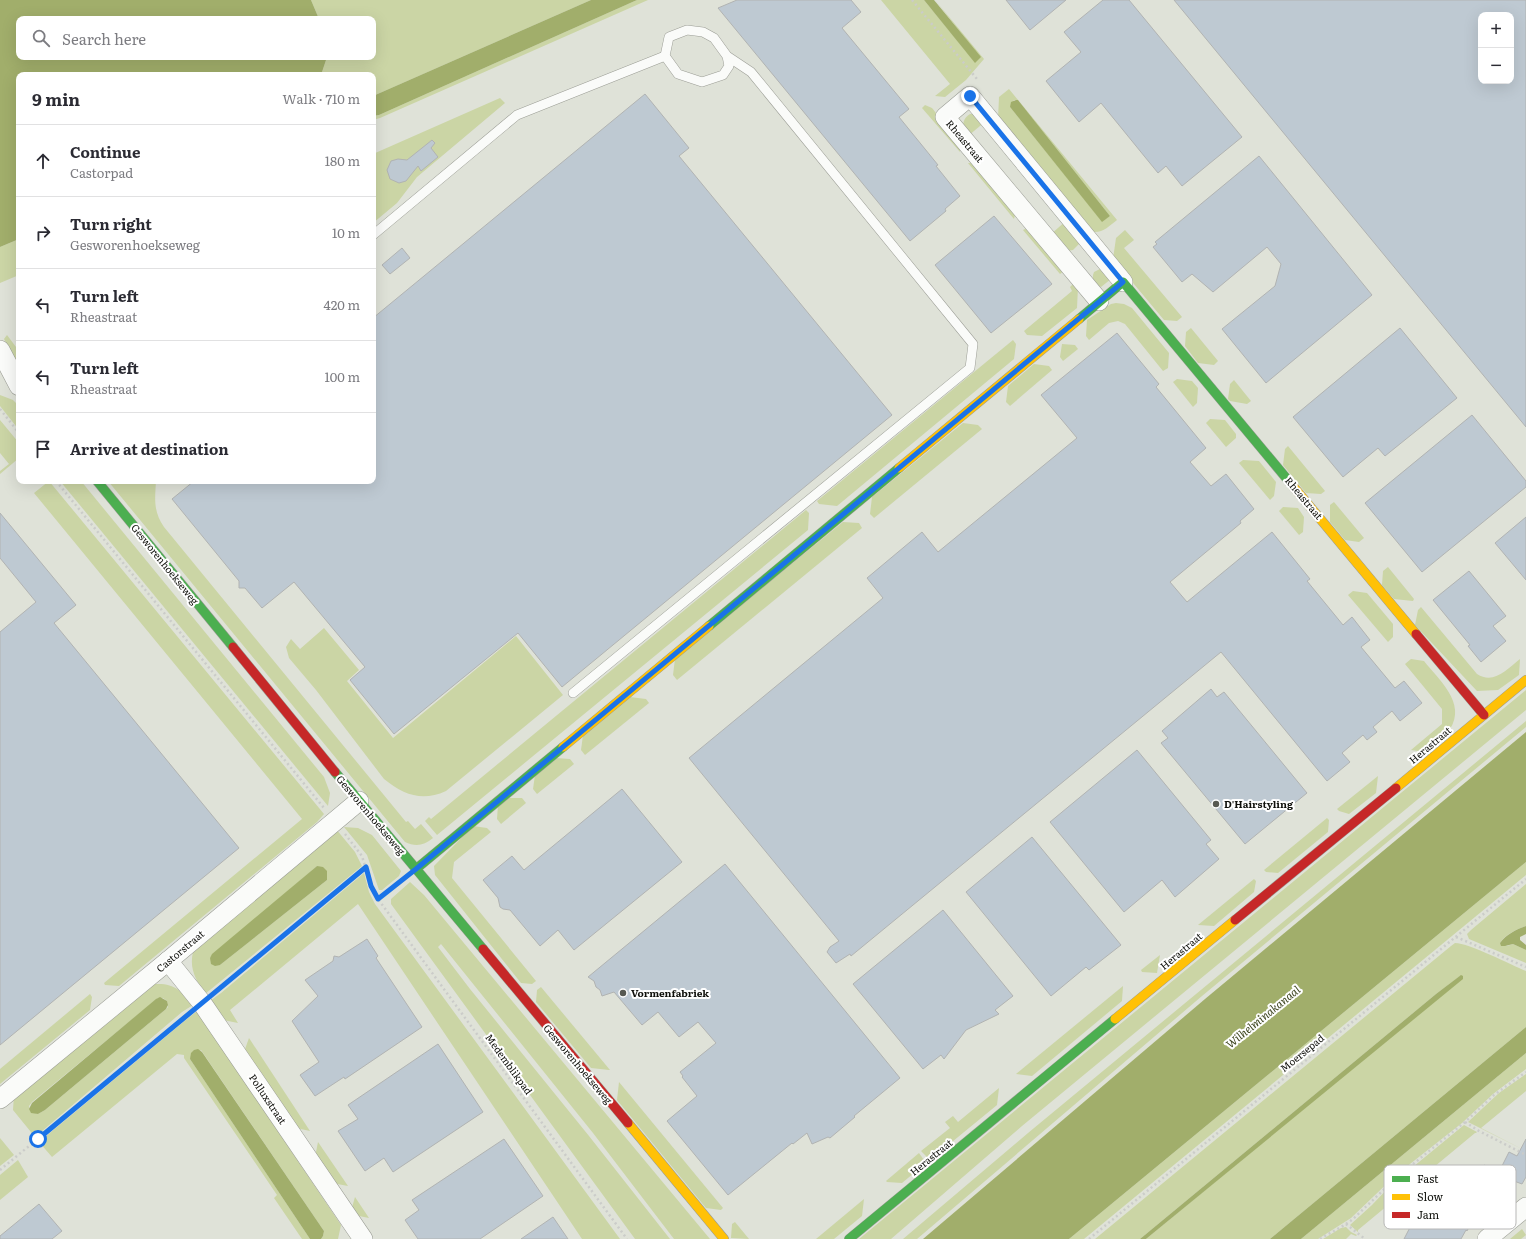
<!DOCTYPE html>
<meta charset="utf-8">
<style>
body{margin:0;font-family:Literata,serif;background:#f2f2f3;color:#2b2b33}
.controls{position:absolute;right:12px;top:12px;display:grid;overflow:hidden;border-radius:8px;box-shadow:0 4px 16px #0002}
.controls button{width:36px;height:36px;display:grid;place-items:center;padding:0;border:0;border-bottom:1px solid #e1e1e2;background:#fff;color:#2b2b33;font:20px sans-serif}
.stop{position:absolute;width:12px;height:12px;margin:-9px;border:3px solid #1a73e8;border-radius:50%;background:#fff}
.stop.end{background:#1a73e8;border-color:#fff;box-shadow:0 1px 4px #0008}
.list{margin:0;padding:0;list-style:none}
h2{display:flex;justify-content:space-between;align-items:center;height:52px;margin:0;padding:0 16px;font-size:17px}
h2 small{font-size:13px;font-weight:400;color:#7c7c81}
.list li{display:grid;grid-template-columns:26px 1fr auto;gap:12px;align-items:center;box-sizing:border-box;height:72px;padding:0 16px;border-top:1px solid #e1e1e2}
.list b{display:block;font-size:15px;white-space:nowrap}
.list p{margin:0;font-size:13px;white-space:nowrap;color:#7c7c81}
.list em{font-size:13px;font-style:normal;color:#7c7c81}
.icon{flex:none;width:22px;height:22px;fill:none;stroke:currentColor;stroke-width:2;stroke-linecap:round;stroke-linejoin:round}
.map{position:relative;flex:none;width:1526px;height:1239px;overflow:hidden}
.search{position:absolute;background:#fff;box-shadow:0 4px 16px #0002;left:16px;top:16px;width:360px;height:44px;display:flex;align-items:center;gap:10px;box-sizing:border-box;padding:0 14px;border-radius:8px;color:#7c7c81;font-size:15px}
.panel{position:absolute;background:#fff;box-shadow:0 4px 16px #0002;left:16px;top:72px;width:360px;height:412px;border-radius:8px}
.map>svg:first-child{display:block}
.green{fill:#cbd5a5;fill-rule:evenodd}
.water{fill:#a1ae6b}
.building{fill:#bec9d2;stroke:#b1b3b2;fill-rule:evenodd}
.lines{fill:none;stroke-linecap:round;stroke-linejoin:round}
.lane-casing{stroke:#9b9d95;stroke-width:10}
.street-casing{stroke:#9b9d95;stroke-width:20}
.fast-casing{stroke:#9b9d95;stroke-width:10}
.slow-casing{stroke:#9b9d95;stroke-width:10}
.jam-casing{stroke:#9b9d95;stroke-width:10}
.path{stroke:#cbccc9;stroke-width:2.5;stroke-dasharray:2 3;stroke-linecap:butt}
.lane{stroke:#fafbf9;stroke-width:9}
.street{stroke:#fafbf9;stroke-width:19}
.fast{stroke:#4caf50;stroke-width:9}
.slow{stroke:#ffc107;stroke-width:9}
.jam{stroke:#c62828;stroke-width:9}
.route{stroke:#1a73e8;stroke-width:5}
.poi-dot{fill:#575952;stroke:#fff;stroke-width:1.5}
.labels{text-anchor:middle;stroke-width:4;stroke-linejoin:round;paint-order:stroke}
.street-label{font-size:10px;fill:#0e0f0a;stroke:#fff}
.poi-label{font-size:10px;font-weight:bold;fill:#0e0f0a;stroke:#fff;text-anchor:start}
.water-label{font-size:11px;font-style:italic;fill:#3b431c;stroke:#fff}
.key{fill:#fff;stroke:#b7b7b6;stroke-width:1}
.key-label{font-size:11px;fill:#0e0f0a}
</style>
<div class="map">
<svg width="1526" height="1239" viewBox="0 0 1526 1239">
<rect width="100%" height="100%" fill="#dfe2d8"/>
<g class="green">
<path d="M311,0H591L373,96V75H321L327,57H373V19H319Z"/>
<path d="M637,0H648L380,118L373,120V116L379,115Z"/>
<path d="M881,0H924L975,62L980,57L935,0L984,59L966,80L945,97L935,96L950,84Z"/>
<path d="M1009,89L1117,220C1109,226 1103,233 1093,232L998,119L999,97ZM1014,100H1018L1110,216L1102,221L1010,107Z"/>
<path d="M500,98L505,103L417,177L397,203L373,223V154Z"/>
<path d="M925,105L932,108L960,143V152L922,108Z"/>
<path d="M970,114H973L986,121L968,136C963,127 960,121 970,114Z"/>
<path d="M968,163H976L1016,211L1014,219Z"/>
<path d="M1067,220L1080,243L1073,250L1067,251L1050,235Z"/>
<path d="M1025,229L1031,230L1065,270L1060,274L1023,230Z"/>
<path d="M1125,230L1134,240L1124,248L1182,317L1177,321L1164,320L1113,259L1116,238Z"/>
<path d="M19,239V275L0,283V247Z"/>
<path d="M1100,269H1102L1111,279L1101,287C1094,285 1091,279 1094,272Z"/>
<path d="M1075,282L1078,287L1077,308L1042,336L1027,335L1024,331L1072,291L1070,287Z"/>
<path d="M1116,303L1124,304L1132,308L1169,353L1168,368L1163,371L1125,324L1118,321L1109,323L1089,340L1086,336L1087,320L1111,304Z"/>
<path d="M1191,328L1218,361L1214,365L1198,363L1185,346L1186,332Z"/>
<path d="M7,335L19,351V368L4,339Z"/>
<path d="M1013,340L1016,344L1014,359L837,506L819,504L817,501Z"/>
<path d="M1062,344L1075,345L1078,349L1063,361L1060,357Z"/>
<path d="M1034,364L1049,366L1052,370L1010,406L1006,402L1008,386Z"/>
<path d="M1177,379L1192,381L1198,388L1197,403L1193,407L1173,382Z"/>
<path d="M1234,380L1251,401L1247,404L1230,401L1228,399L1230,384Z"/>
<path d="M0,395L13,400L19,406V430L0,406Z"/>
<path d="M1210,419L1225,420L1236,434V438L1226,447L1206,423Z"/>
<path d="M0,420L19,443V458L0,474V471L9,464L0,453Z"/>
<path d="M963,423L978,425L982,429L874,518L870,514L872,497Z"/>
<path d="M1288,446L1325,491L1321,494L1306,493L1283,465L1285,449Z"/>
<path d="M1243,460L1259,461L1276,482L1274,496L1270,500L1239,463Z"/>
<path d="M49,481L324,814L317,822L119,986L105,985L104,983L302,819L34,493Z"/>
<path d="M60,481H81L324,777L330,793L328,806Z"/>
<path d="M108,481H156C155,499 153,511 164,527L406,822L408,821L415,829L421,824L433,838C424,846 415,847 405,842Z"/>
<path d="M1334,502L1364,538L1359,542L1345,540L1330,522V505Z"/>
<path d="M1283,507L1298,508L1304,517L1303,532L1299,535L1279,511Z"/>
<path d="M806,510L809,513L808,530L437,835L425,821L429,817L431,819Z"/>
<path d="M843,522L859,523L862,528L677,680L673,675L675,659Z"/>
<path d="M1388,567L1414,599L1413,601L1394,599L1382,585L1383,571Z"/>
<path d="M1353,591L1367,593L1393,624V637L1388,642L1348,595Z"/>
<path d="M1421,607L1477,674C1494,685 1507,669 1520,659L1519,675L1498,690L1477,691L1415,625L1418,610Z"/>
<path d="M324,628L359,670L347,681L393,738L516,636L563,695L446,791C422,802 404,795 384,779L316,690L289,658L286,647L291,639L300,649Z"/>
<path d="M1411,659L1424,661C1438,679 1467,703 1450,729C1445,738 1433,745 1425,752L1411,750L1442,724V709L1405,664Z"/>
<path d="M1526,690V710L1022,1126L891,1239H859Z"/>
<path d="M630,697L646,699L649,703L585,755L581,750L583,735Z"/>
<path d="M1526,721V727L1202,996L917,1239H903L1028,1133Z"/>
<path d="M556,758L570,759L574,764L537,794L533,789L535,775Z"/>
<path d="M1378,776L1376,793L1349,814L1339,811L1337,809Z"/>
<path d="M507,798H522L526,803L501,824L497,819L498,805Z"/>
<path d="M1327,818L1329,820L1328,832L1278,873L1266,872L1264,870Z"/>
<path d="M473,826L487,828L491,832L454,862L452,878L536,981L532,984L521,983L435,875L434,866Z"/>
<path d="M344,827L358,828L372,835L401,871L399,876L382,890H379L367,855Z"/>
<path d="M336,829L355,852L362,866L205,994C196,980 189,969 193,952ZM317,866L327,880L220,965L210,958Z"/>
<path d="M1526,862V875L1084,1239H1069Z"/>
<path d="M364,873L369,892L375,904L620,1239H582L358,904L230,1010L238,1023L223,1020L210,1001L221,993Z"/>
<path d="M1254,879L1256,881L1254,892L1214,926L1198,925Z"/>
<path d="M410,882L424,895L710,1239H674L593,1133L441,944L438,947L470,989L589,1136L670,1239H635L391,904V899Z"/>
<path d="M1526,884V926C1515,930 1506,934 1500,943L1507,946L1513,944L1526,950V963L1469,939L1467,934L1471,930Z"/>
<path d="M1455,943C1469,943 1511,965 1526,971V1027L1270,1239H1146L1463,977L1460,976L1436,994L1140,1239H1095L1451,946Z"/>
<path d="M1160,955L1157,973L1142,972L1141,970Z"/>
<path d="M155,984C175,983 181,991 193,1005L182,1012L35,1137L13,1110L14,1095ZM158,998H163L167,1001L168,1007L166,1009L45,1110L38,1114L30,1111L29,1106L32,1102Z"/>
<path d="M1123,986L1122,1001L1032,1076L1016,1074Z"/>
<path d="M541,987L610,1070H609L591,1068L536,1002L537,990Z"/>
<path d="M90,994L92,997L90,1010L0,1084V1069Z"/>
<path d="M197,1011L341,1225L338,1239H321L323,1236L324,1231L201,1050L190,1059L310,1239H302L274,1198L277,1195L184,1058V1055L177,1054L52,1157L39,1142L187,1019Z"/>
<path d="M249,1038L310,1131L296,1128L244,1052Z"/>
<path d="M1526,1053V1069L1493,1094L1462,1123L1396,1175L1351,1218L1318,1239H1301Z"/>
<path d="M1526,1074V1091L1481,1128L1526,1151L1468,1122L1499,1093Z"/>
<path d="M619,1082L723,1208L721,1210L706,1208L617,1100Z"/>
<path d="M999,1088L997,1105L930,1160L921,1151L950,1128L945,1122L953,1116L958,1122Z"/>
<path d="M1464,1125L1477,1132L1476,1133H1475L1358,1230V1232L1350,1225L1372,1205L1391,1185Z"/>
<path d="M0,1138L14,1155L0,1166Z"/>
<path d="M318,1142L348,1186L332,1183L315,1157Z"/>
<path d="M919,1153L926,1163L902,1183L887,1182L886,1181Z"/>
<path d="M18,1160L28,1177L0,1200V1175Z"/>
<path d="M355,1197L369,1218L354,1215L351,1211Z"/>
<path d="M864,1199L862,1216L834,1239H816Z"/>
<path d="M735,1222L749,1239L731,1238L732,1224Z"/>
<path d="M1346,1227L1351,1232L1357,1235L1356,1236L1351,1234L1346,1239H1323L1341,1228Z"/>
<path d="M1522,1229L1526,1235L1521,1239H1510Z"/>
</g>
<g class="water">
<path d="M0,0H311L319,19H19V57H327L321,75H19V239L0,247Z"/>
<path d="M591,0H637L379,115L373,116V96Z"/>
<path d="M924,0H934L981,57L975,63Z"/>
<path d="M1016,100H1018L1110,216L1102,222L1010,107L1011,102Z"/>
<path d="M1526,732V862L1069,1239H923L1205,999Z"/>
<path d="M317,866L323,867L327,871V880L220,965L215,966L211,964L210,958L212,954Z"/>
<path d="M1526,926V934L1520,937V940L1526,945V950L1513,944L1505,946H1501L1500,943C1507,934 1515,930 1526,926Z"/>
<path d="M1461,975L1463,976V979L1146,1239H1140L1436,994Z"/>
<path d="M160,997L167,1001L168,1005L166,1009L45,1110L38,1114L31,1113L29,1109L32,1103L156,999Z"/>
<path d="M1526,1027V1053L1301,1239H1270Z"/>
<path d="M198,1049L202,1052L324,1231L323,1236L321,1239H310L190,1059L191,1053L194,1050Z"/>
</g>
<g class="building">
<path d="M737,0H851L861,12L842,28L909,109L899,117L938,165L936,166L960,196L945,209L946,211L910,241L718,8Z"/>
<path d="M1006,0H1066L1030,30Z"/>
<path d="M1103,0H1129L1242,137L1182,186L1166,166L1158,173L1101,103L1079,122L1046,81L1081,52L1064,32Z"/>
<path d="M1174,0H1526V427ZM1481,15H1511V81H1481Z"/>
<path d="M645,94L689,148L679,156L892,415L562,687L518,633L394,734L350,680L365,667L294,582L262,608L245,588H239V581L172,499L194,481H373V318Z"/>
<path d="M432,140L435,143L431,148L438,157L421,171L418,166L406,181L399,183L390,179L387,170L391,161L398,159L407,160Z"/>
<path d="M1259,156L1372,295L1266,383L1222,329L1275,286L1281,264L1267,247L1213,292L1192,274L1182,282L1153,247L1157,244L1155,242Z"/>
<path d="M994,216L1052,284L991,333L935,265Z"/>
<path d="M402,248L410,258L390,274L382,265Z"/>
<path d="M1400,328L1457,398L1385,456L1378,448L1343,477L1293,417Z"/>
<path d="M1117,333L1159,384L1156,387L1206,448L1190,462L1211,486L1226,474L1254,509L1240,521L1241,523L1170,582L1187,602L1272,532L1310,579L1307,581L1343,625L1352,617L1370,640L1361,647L1395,688L1404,681L1422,703L1400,721L1392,711L1373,727L1377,732L1367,740L1363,735L1342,753L1350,762L1327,781L1221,652L851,956L850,954L836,963L827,952L830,947L839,941L689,758L883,598L867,578L922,532L938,552L1077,438L1041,395Z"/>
<path d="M1472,415L1526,481V487L1422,572L1365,503Z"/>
<path d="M0,513L76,605L54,623L239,848L0,1045V632L36,602L0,558Z"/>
<path d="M1526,517V580L1495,543Z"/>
<path d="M1469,571L1506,616L1493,626L1506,641L1481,662L1468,646L1470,645L1433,600Z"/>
<path d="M1211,689L1217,697L1224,692L1307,793L1245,844L1161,743L1168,738L1162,731Z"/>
<path d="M1137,750L1211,840L1206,844L1219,859L1175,897L1162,880L1124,912L1050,822Z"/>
<path d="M622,789L682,862L574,950L558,930L540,946L510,910L503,909L500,907L498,898L483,880L512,856L524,870Z"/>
<path d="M1032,837L1121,945L1089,970L1086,967L1051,996L966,892Z"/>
<path d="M725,864L900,1078L854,1116L855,1117L830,1138L828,1137L812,1144L807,1133L793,1144L792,1143L728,1195L667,1121L697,1096L682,1077L683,1076L680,1072L716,1043L698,1022L679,1037L658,1012L642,1025L614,992L602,996L600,990L596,987L594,981L588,977Z"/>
<path d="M943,910L1013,996L995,1010L999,1014L966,1030L944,1059L941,1055L923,1069L853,984Z"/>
<path d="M367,939L378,956L376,958L422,1027L345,1079L344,1077L315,1096L300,1075L319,1062L292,1021L318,996L305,980L333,961L334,956L339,957Z"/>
<path d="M438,1044L483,1112L393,1172L384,1158L365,1171L338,1131L358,1119L348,1105Z"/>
<path d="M504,1139L543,1196L480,1239H418L405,1220L419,1210L412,1200Z"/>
<path d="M1526,1139V1177L1522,1184L1514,1181L1504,1201L1496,1196L1486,1215L1484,1216L1477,1212L1467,1231L1466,1230L1461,1239H1404L1420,1208L1438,1217L1448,1197L1461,1204L1471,1183L1474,1185L1484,1165L1499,1172L1509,1152L1517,1156Z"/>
<path d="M39,1204L62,1231L52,1239H0V1236Z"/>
<path d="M553,1217L568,1239H521Z"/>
</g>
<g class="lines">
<g class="lane-casing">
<g id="lane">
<path d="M373,235L517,115L665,56"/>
<path d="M573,693L970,368L973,344L751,72L727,56L714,38L703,32L687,30L669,37L665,56L678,74L702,82L723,75L729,66L727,56"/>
</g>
</g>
<g class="street-casing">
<g id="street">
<path d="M1099,301L945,117L970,96L1123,282"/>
<path d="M0,350L19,386"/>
<path d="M168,961L202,1003L363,1239"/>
<path d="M0,1099L168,961L359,801"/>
<path d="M1487,1239L1526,1207"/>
</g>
</g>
<g class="fast-casing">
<g id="fast">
<path d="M1079,319L1123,282L1292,485"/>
<path d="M97,481L233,647"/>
<path d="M709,626L899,468"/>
<path d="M335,772L483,949"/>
<path d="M416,869L563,747"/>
<path d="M849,1239L1115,1019"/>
</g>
</g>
<g class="slow-casing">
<g id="slow">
<path d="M899,468L1079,319"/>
<path d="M1292,485L1416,634"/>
<path d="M563,747L709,626"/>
<path d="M1396,788L1526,680"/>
<path d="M1115,1019L1235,920"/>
<path d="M628,1123L724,1239"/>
</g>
</g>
<g class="jam-casing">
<g id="jam">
<path d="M1416,634L1484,715"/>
<path d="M233,647L335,772"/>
<path d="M1235,920L1396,788"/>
<path d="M483,949L628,1123"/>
</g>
</g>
<g class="path">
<path d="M912,0L977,79L976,81"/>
<path d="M0,409L19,433"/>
<path d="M56,481L324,808"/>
<path d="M345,834L362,856L371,886L378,899L627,1239"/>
<path d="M378,899L402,880"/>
<path d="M1456,937L1526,967"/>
<path d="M215,993L366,867"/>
<path d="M1465,1122L1479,1131L1526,1155"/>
<path d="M0,1170L189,1014"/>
<path d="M1346,1224L1365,1239"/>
<path d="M1089,1239L1526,879"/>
<path d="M1320,1239C1331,1232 1343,1227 1353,1219L1397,1177L1465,1122L1494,1095L1526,1072"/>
</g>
<use href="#lane" class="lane"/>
<use href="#street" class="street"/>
<use href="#fast" class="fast"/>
<use href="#slow" class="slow"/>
<use href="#jam" class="jam"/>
</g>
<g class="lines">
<path class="route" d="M38,1139L366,867L371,886L378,899L416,869L1123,282L970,96"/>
</g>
<g class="poi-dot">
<circle cx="1216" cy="804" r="4"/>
<circle cx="623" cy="993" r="4"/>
</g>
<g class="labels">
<g class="street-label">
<text transform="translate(965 141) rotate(50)" y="4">Rheastraat</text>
<text transform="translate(1304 498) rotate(50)" y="4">Rheastraat</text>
<text transform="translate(165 564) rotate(51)" y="4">Gesworenhoekseweg</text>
<text transform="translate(1430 745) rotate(-40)" y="4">Herastraat</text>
<text transform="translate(371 815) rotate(50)" y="4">Gesworenhoekseweg</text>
<text transform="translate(180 951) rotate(-40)" y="4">Castorstraat</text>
<text transform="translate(1181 951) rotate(-40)" y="4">Herastraat</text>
<text transform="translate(1302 1053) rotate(-39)" y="4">Moersepad</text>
<text transform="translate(509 1064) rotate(54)" y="4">Medemblikpad</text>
<text transform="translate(578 1064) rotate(50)" y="4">Gesworenhoekseweg</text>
<text transform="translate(268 1099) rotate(56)" y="4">Polluxstraat</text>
<text transform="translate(931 1157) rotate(-39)" y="4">Herastraat</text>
</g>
<g class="poi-label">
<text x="1224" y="808">D'Hairstyling</text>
<text x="631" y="997">Vormenfabriek</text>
</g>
<g class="water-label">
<text transform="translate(1263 1017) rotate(-39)" y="4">Wilhelminakanaal</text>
</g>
</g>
<rect x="1384" y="1165" width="132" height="64" rx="6" class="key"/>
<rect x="1392" y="1176" width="18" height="6" fill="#4caf50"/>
<rect x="1392" y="1194" width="18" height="6" fill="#ffc107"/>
<rect x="1392" y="1212" width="18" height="6" fill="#c62828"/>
<g class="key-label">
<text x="1417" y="1183">Fast</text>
<text x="1417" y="1201">Slow</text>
<text x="1417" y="1219">Jam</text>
</g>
</svg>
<div class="controls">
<button>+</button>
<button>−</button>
</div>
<div class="stop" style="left:38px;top:1139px"></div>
<div class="stop end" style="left:970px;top:96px"></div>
<div class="search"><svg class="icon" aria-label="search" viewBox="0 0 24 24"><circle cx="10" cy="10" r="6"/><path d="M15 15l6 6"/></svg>Search here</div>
<section class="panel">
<h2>9 min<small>Walk · 710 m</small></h2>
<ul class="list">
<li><svg class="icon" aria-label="ahead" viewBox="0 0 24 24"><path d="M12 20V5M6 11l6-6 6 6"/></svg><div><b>Continue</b><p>Castorpad</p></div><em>180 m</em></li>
<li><svg class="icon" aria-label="right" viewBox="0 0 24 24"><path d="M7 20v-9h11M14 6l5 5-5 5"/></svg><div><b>Turn right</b><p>Gesworenhoekseweg</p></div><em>10 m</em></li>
<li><svg class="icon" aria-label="left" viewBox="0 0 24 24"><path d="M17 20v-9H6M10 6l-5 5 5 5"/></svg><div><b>Turn left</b><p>Rheastraat</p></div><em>420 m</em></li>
<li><svg class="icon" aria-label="left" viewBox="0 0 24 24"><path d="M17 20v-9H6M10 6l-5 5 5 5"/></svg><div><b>Turn left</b><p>Rheastraat</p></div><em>100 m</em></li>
<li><svg class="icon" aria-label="arrive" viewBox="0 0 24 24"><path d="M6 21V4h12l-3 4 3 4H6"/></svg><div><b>Arrive at destination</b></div></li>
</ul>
</section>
</div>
